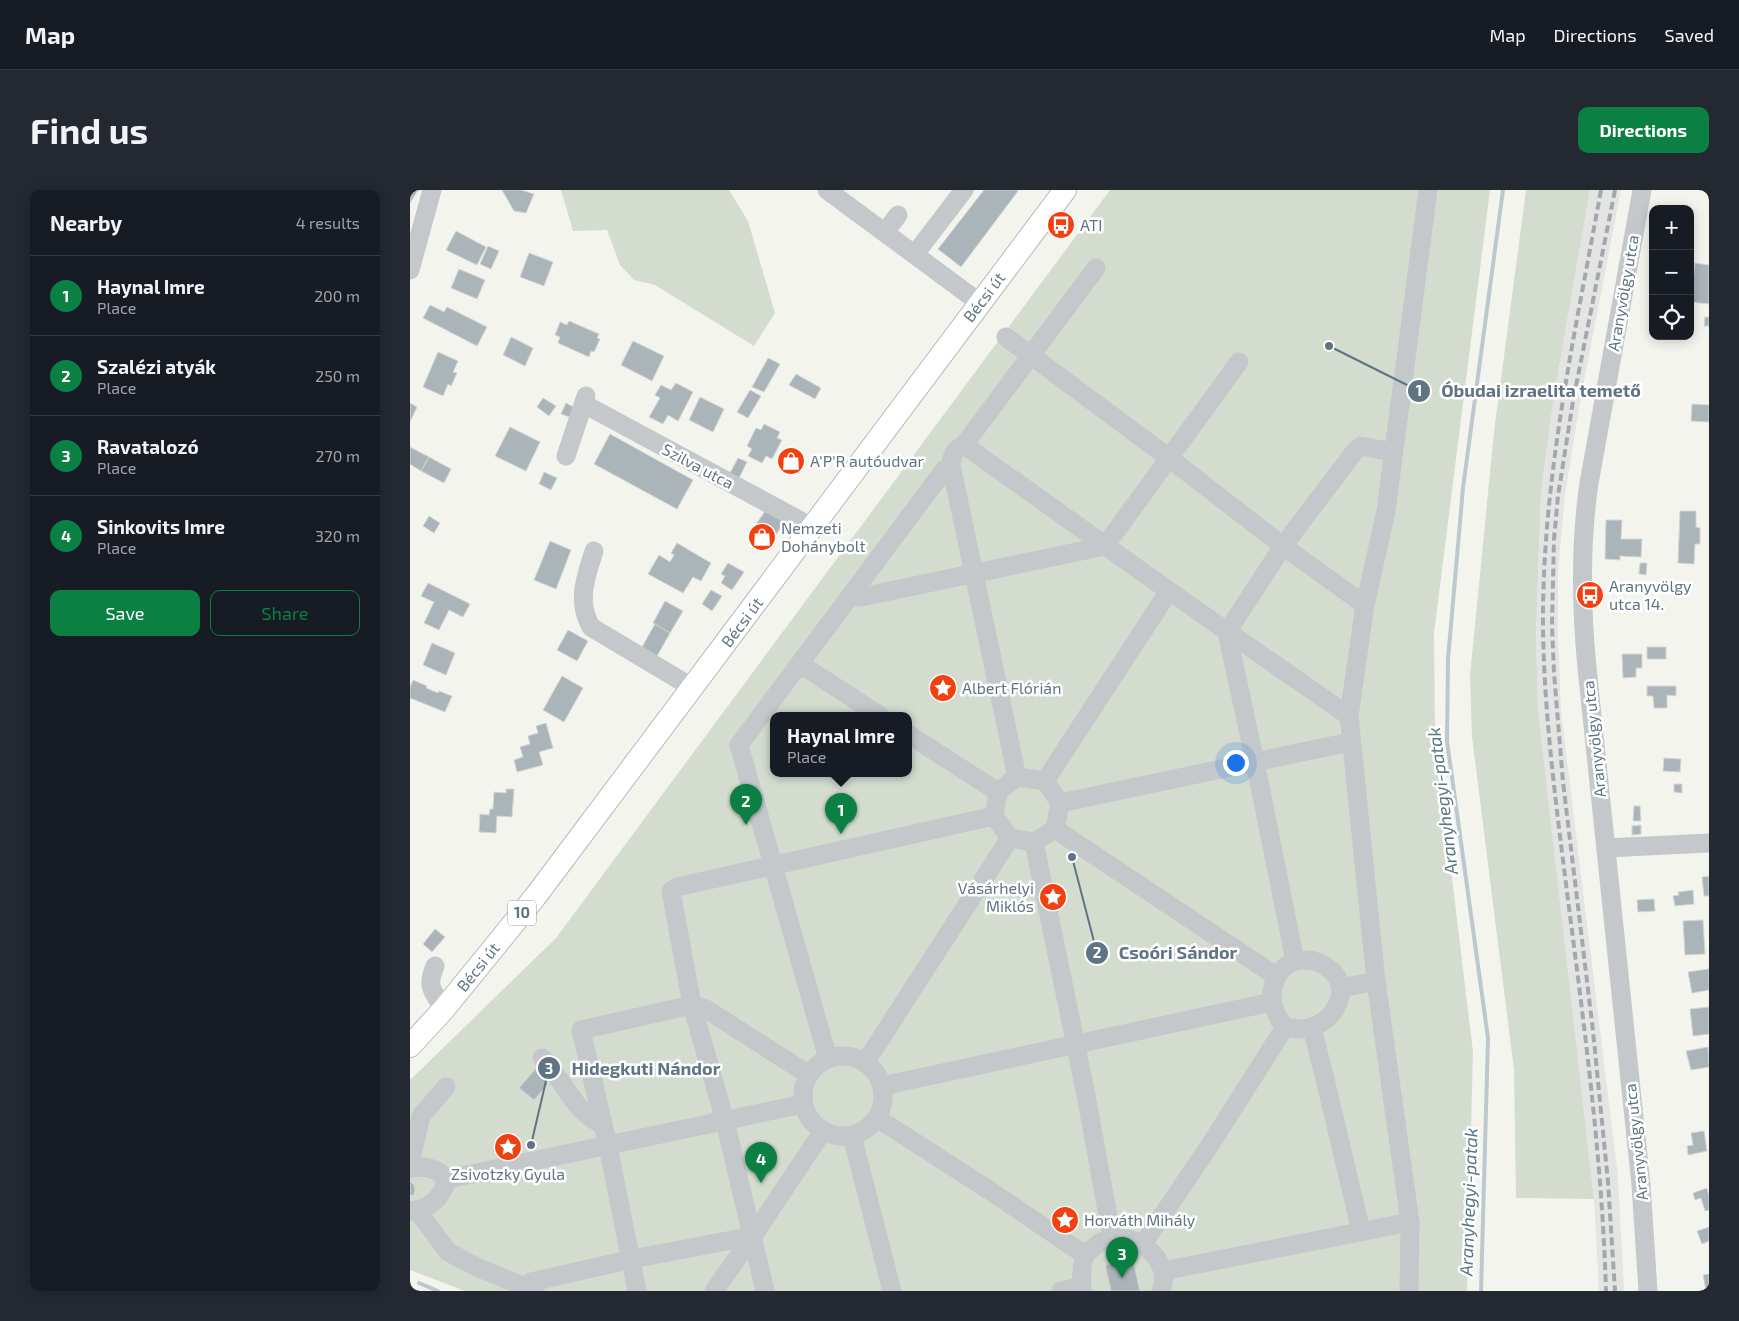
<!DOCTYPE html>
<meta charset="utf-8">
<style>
body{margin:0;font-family:"Exo 2",sans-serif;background:#242831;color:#f1f3f6}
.controls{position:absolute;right:15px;top:15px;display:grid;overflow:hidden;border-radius:10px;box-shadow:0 2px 12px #0003}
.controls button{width:45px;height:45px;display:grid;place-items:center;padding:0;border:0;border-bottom:1px solid #363941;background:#171b24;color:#f1f3f6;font:25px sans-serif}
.you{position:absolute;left:825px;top:572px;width:18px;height:18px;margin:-12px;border:4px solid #fff;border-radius:50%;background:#1a73e8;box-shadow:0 0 0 8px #1a73e833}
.badge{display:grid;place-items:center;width:32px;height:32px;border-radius:50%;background:#0b8043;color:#fff;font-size:16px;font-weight:700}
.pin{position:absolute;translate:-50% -41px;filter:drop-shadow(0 1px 2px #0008)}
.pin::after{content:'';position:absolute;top:26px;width:18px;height:15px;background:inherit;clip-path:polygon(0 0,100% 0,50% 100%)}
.popup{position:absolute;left:360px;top:522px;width:142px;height:65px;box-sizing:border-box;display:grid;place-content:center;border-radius:10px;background:#171b24;filter:drop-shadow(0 1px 4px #0005);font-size:16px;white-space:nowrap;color:#9ea1a6}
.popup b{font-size:19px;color:#f1f3f6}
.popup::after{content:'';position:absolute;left:50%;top:100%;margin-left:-10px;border:10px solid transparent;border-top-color:#171b24}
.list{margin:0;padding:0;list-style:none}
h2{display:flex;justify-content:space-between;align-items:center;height:65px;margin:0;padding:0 20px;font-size:21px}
h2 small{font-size:16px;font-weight:400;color:#9ea1a6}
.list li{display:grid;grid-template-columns:32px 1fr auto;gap:15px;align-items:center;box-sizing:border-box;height:80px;padding:0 20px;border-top:1px solid #363941}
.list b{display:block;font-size:19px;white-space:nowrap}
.list p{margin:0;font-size:16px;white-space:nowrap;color:#9ea1a6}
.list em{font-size:16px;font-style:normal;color:#9ea1a6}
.actions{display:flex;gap:10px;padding:15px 20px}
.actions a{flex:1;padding:11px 0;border:1px solid #0b8043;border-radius:10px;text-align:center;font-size:18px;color:#0b8043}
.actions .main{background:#0b8043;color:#fff}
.icon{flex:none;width:28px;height:28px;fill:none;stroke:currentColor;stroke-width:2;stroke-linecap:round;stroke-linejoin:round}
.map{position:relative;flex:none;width:1299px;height:1101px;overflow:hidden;border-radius:10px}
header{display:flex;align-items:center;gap:30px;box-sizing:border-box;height:70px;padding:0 25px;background:#171b24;border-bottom:1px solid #363941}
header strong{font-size:24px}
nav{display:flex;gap:28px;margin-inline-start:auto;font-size:18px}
.intro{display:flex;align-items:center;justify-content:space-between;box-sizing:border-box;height:120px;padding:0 30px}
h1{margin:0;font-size:35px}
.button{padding:12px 22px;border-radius:10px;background:#0b8043;color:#fff;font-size:18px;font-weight:700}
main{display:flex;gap:30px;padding:0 30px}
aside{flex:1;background:#171b24;border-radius:10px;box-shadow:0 2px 12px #0003}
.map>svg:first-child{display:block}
.built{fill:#e4e5e3}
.green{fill:#d4dcd0;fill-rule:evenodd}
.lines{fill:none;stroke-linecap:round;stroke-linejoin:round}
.stream{stroke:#bcc8cd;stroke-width:4}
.building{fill:#abb4b8;stroke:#d5d5d2}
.major-casing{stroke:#b5b9bd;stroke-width:24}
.minor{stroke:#c5c8cb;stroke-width:19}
.major{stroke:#fff;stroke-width:22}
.rail{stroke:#a2a9ae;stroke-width:4;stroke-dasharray:8 4;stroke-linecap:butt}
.labels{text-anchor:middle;stroke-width:5;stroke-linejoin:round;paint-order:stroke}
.shield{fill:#fff;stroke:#909ea8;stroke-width:1}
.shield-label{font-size:15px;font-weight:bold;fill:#607483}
.poi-label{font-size:16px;fill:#607483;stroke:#fff;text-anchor:start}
.street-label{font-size:16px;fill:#607483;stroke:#fff}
.water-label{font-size:18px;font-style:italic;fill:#5b7781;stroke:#fff}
.leader{fill:none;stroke:#607483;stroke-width:2}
.callout-dot{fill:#607483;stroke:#fff;stroke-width:2}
.mark-label{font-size:15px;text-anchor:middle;font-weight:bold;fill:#fff}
.callout-label{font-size:18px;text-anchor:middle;font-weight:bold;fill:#607483;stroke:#fff;stroke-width:5;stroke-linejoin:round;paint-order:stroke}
</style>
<header>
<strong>Map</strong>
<nav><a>Map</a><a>Directions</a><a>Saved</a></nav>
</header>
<div class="intro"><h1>Find us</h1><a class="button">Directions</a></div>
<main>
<aside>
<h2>Nearby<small>4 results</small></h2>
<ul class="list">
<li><span class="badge">1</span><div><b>Haynal Imre</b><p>Place</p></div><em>200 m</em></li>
<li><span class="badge">2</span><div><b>Szalézi atyák</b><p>Place</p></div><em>250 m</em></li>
<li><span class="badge">3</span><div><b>Ravatalozó</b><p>Place</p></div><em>270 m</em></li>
<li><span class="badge">4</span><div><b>Sinkovits Imre</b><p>Place</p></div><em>320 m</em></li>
</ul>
<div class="actions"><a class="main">Save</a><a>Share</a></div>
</aside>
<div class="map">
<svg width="1299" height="1101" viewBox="0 0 1299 1101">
<rect width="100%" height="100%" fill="#f4f4ef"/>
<path class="built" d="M1180,0H1211L1171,207L1155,305L1148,382V446L1151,521L1208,987L1214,1101H1189L1184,1009L1128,519L1126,445L1131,302L1144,206Z"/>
<g class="green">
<path d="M151,0H319L338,31L365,123L344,156L245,95L224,90L210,75L197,40L163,41Z"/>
<path d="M700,0H1080L1024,443L1025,547L1063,862L1057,1101H55L0,1080V890L146,748ZM364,525H498V583H364Z"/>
<path d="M1116,0H1180L1144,206L1131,302L1126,445L1128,519L1184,1009L1106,1008L1104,880L1062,547L1060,486L1084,242Z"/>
</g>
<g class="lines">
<g class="stream">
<path d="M9,1093L28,1101"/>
<path d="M1071,1101L1078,848L1037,551L1038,469L1053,298L1093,0"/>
</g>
</g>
<g class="building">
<path d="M0,0H8L0,13Z"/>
<path d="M92,0H111L124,4L116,23L104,21Z"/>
<path d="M574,0H607L608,1L551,77L528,59Z"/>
<path d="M46,41L76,57L67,75L36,60Z"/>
<path d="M78,56L89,61L81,79L70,74Z"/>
<path d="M119,63L143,72L134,96L110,87Z"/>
<path d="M1285,73L1299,75V114L1281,112Z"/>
<path d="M49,79L75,90L67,109L41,98Z"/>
<path d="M20,115L34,122L37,117L77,137L67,156L13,128Z"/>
<path d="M1295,127H1299V136H1294Z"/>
<path d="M159,131L189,144L187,148L190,149L184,162L181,161L179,167L148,153L150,147L145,145L150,132L157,135Z"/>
<path d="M101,147L123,158L115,176L93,165Z"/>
<path d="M223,151L254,166L242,191L211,175Z"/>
<path d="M28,162L48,171L43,182L47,183L41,196L38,194L33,206L13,197Z"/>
<path d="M358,168L370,174L354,202L342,197Z"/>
<path d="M386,184L411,198L405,209L379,195Z"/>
<path d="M266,193L283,202L268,231L258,225L253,234L239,227L250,208L245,205L251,195L261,200Z"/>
<path d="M340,200L351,206L338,228L327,222Z"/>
<path d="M290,207L314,219L303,242L279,230Z"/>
<path d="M133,208L146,216L139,226L127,217Z"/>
<path d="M0,213L7,217L0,232Z"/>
<path d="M156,213L169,220L165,229L151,224Z"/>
<path d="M1282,214L1299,215V232L1281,231Z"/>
<path d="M354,234L370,242L367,248L372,250L362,269L356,266L352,273L338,266L342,259L337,256L346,238L351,240Z"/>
<path d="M100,237L130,252L116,281L85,266Z"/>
<path d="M200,244L283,290L267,319L184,274Z"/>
<path d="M0,257L19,267L11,281L0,274Z"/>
<path d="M19,267L41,279L34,293L11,281Z"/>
<path d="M328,268L337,272L329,288L320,283Z"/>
<path d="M134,282L147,288L141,300L129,294Z"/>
<path d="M358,317L376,330L360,353L357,351L354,355L342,347L345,342L342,340Z"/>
<path d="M1270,321H1286V337L1290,338V354H1285L1284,374L1268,373Z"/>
<path d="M19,326L30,333L24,343L13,336Z"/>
<path d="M1196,330H1212L1211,349H1232L1231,367L1210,366V370L1195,369Z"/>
<path d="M140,351L161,360L146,399L124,390Z"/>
<path d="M267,353L301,373L291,391L283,387L273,403L238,384L249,365L260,372L264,365L261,363Z"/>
<path d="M318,373L334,382L322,400L311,393L315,386L311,384Z"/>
<path d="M1230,373H1237L1236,385L1229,384Z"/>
<path d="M18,393L60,414L53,427L39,420L29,440L14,433L24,412L11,406Z"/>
<path d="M301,400L312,406L302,421L292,414Z"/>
<path d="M255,411L273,421L260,443L243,433Z"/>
<path d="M245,434L260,443L247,466L232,457Z"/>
<path d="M158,440L178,451L167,471L147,460Z"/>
<path d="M22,453L45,463L36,485L13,475Z"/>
<rect x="1237" y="457" width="19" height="12"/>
<path d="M1212,464H1232V478H1226V487L1213,488Z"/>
<path d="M152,486L173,498L154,532L133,520Z"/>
<path d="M3,490L17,496L16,498L28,503L29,501L42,506L35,522L0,508V497Z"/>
<path d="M1237,496H1266V506L1257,505V518H1244L1243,506H1237Z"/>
<path d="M136,533L143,558L129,562L133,575L107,582L104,570L113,567L110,557L120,554L118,546L128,543L126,536Z"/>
<path d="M1254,568L1271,569L1270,582L1253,581Z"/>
<path d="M1264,594H1272V603L1264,602Z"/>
<path d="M96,599H104L102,627L87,626L86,643L69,642L70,624L79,625L80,619H83L84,602L96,603Z"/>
<path d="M1224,616H1230L1231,631H1223Z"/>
<path d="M1231,635V644L1222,645V636Z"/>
<path d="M1299,686V706H1294L1292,687Z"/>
<path d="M1283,700L1284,714L1265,716L1263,706L1269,705L1268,702Z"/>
<path d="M1244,709L1245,721L1228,722L1227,710Z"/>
<path d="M1293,730L1295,764L1275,765L1273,731Z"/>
<path d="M25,739L35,747L22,762L13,754Z"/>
<path d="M1299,779V800L1282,803L1278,782Z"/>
<path d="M1299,817V844L1283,846L1280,819Z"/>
<path d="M1298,857L1299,877L1281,880L1276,861Z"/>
<path d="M129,875L141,885L135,891L138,894L124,910L109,898Z"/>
<path d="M1294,941L1297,961L1278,965L1277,956L1283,955L1281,943Z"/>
<path d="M0,991L4,995L5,1000L4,1005L0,1006Z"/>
<path d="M1297,998L1299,1006V1020L1295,1021L1291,1008L1285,1010L1283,1003Z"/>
<path d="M1299,1037V1051L1292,1054L1287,1041Z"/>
<path d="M722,1065L730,1101H701L695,1075L709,1072L708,1069Z"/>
<path d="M1299,1084V1101H1296L1293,1085Z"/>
</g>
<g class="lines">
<g class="major-casing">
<path id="major" d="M0,856L34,819L125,707L655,0"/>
</g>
<g class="minor">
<path d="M417,0L570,113"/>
<path d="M1232,0L1179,293C1170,355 1171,416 1177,478L1231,995L1238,1101"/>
<path d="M475,42L488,25"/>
<path d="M505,64L554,0"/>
<path d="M0,80L22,0"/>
<path d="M596,147L759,268L873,356L955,415"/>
<path d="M174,214L402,337"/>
<path d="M554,255L759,401L939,526"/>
<path d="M156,266L176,206"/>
<path d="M541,275L607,587"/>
<path d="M184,361C176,387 166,411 181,437L283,498"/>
<path d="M440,407H451L695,356L829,172"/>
<path d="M390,474L469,525"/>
<path d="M498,544L588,602"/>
<path d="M607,587L635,591L650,613L645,639L624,652L600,648L584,626L588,602Z"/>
<path d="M635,591L759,401"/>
<path d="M650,613L940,552"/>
<path d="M645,639L866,786"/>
<path d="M624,652L676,905L702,1048"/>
<path d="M1196,658L1299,653"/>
<path d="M901,770C906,772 911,773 915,776C951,797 918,846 883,838C881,838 878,838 876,837C870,833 866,823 864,817C858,800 867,776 886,771C891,770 896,770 901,770Z"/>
<path d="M885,771L845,572L817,442L873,356L945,261L951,256L983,262"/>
<path d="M25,776C16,797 23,802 34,819"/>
<path d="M931,798L966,791"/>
<path d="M902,838L915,889L951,1041"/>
<circle cx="433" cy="906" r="40"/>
<path d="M132,868C152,887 166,926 193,934"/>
<path d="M418,869L329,555L535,279L541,275C542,265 544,259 554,255L686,78"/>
<path d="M455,873L600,648"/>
<path d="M472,896L862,812"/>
<path d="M467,928L582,1002L675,1065"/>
<path d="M442,946L482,1101"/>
<path d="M0,974L11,926L36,897"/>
<path d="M0,978C18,976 23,977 38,989"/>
<path d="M38,989L393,914"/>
<path d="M7,1020L38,1062L69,1078L125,1101"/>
<path d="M0,1021C23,1018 30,1008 38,989"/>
<path d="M733,1054L800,955L875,837"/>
<path d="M753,1081L1000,1032"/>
<path d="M115,1097L121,1092L222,1069L343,1046"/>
<path d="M227,1101L198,956L171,840L282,815L296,819L399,885"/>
<path d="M304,1101L343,1046L413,941"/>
<path d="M355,1101L315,931L282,815L261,701L267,697L584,626"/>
<path d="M651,1101L671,1096"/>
<path d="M673,1101L671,1096C672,1087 671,1074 675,1066C676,1063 680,1060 683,1058C710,1031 766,1064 751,1101"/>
<path d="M999,1101L1000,1032L966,791L939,526L955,415L976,321L1018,0"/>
</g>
<use href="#major" class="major"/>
<g class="rail">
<path d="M1191,0C1165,144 1132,289 1133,436C1134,525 1146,614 1157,702C1174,834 1192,967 1196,1101"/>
<path d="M1205,0L1163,211L1148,306L1144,349L1142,435L1144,483L1153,592L1183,841L1198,992L1205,1101"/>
</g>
</g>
<defs>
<g id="bus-disc" transform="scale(1.4375)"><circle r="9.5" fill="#f34010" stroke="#fff"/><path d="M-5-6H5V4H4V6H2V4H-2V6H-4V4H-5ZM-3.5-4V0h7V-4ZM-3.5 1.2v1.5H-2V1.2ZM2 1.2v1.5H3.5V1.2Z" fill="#fff"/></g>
<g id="shop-disc" transform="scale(1.4375)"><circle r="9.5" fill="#f34010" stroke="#fff"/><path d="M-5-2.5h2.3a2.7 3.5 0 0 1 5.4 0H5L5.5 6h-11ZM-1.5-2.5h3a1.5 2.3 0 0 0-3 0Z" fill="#fff"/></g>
<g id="sight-disc" transform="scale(1.4375)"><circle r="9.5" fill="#f34010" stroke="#fff"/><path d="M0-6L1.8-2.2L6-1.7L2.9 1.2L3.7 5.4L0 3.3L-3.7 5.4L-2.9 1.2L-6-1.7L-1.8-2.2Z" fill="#fff"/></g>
</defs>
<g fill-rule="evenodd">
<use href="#bus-disc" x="651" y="35"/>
<use href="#shop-disc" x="381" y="271"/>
<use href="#shop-disc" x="352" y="347"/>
<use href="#bus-disc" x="1180" y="405"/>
<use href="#sight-disc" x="533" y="498"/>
<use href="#sight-disc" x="643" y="707"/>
<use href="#sight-disc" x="98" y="957"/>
<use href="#sight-disc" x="655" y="1030"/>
</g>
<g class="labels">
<rect class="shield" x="98" y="710.5" width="28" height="25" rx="4"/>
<g class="shield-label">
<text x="112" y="728">10</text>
</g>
<g class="poi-label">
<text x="670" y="41">ATI</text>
<text x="400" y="277">A'P'R autóudvar</text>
<text x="371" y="344">Nemzeti<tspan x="371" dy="18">Dohánybolt</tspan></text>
<text x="1199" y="402">Aranyvölgy<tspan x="1199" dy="18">utca 14.</tspan></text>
<text x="552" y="504">Albert Flórián</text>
<text x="624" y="704" text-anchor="end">Vásárhelyi<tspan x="624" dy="18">Miklós</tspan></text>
<text x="98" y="990" text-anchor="middle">Zsivotzky Gyula</text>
<text x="674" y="1036">Horváth Mihály</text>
</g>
<g class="street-label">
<text transform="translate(1213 103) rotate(-80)" y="6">Aranyvölgy utca</text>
<text transform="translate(574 107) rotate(-53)" y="6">Bécsi út</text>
<text transform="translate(288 276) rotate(28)" y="6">Szilva utca</text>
<text transform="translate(332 432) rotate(-53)" y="6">Bécsi út</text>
<text transform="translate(1184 549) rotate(-96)" y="6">Aranyvölgy utca</text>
<text transform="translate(68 777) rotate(-51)" y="6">Bécsi út</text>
<text transform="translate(1226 952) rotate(-96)" y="6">Aranyvölgy utca</text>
</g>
<g class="water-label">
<text transform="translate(1033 611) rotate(-97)" y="6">Aranyhegyi-patak</text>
<text transform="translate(1059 1012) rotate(-88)" y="6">Aranyhegyi-patak</text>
</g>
</g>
<path class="leader" d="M919 156L1009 201M662 667L687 763M121 955L139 878"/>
<g class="callout-dot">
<circle cx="919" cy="156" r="5"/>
<circle cx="662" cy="667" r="5"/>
<circle cx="121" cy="955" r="5"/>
<circle cx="1009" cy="201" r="12"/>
<circle cx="687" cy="763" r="12"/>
<circle cx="139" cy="878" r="12"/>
</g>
<g class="mark-label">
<text x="1009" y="206">1</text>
<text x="687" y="768">2</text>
<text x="139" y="884">3</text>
</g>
<g class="callout-label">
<text x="1131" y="207">Óbudai izraelita temető</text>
<text x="768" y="769">Csoóri Sándor</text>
<text x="236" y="885">Hidegkuti Nándor</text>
</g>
</svg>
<div class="controls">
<button>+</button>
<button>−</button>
<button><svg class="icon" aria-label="locate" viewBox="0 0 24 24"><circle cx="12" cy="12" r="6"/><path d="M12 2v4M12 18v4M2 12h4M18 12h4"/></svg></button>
</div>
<div class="you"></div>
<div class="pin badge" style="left:431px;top:644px">1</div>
<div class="popup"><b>Haynal Imre</b>Place</div>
<div class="pin badge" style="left:336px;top:635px">2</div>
<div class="pin badge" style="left:712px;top:1088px">3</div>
<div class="pin badge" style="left:351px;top:993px">4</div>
</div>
</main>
